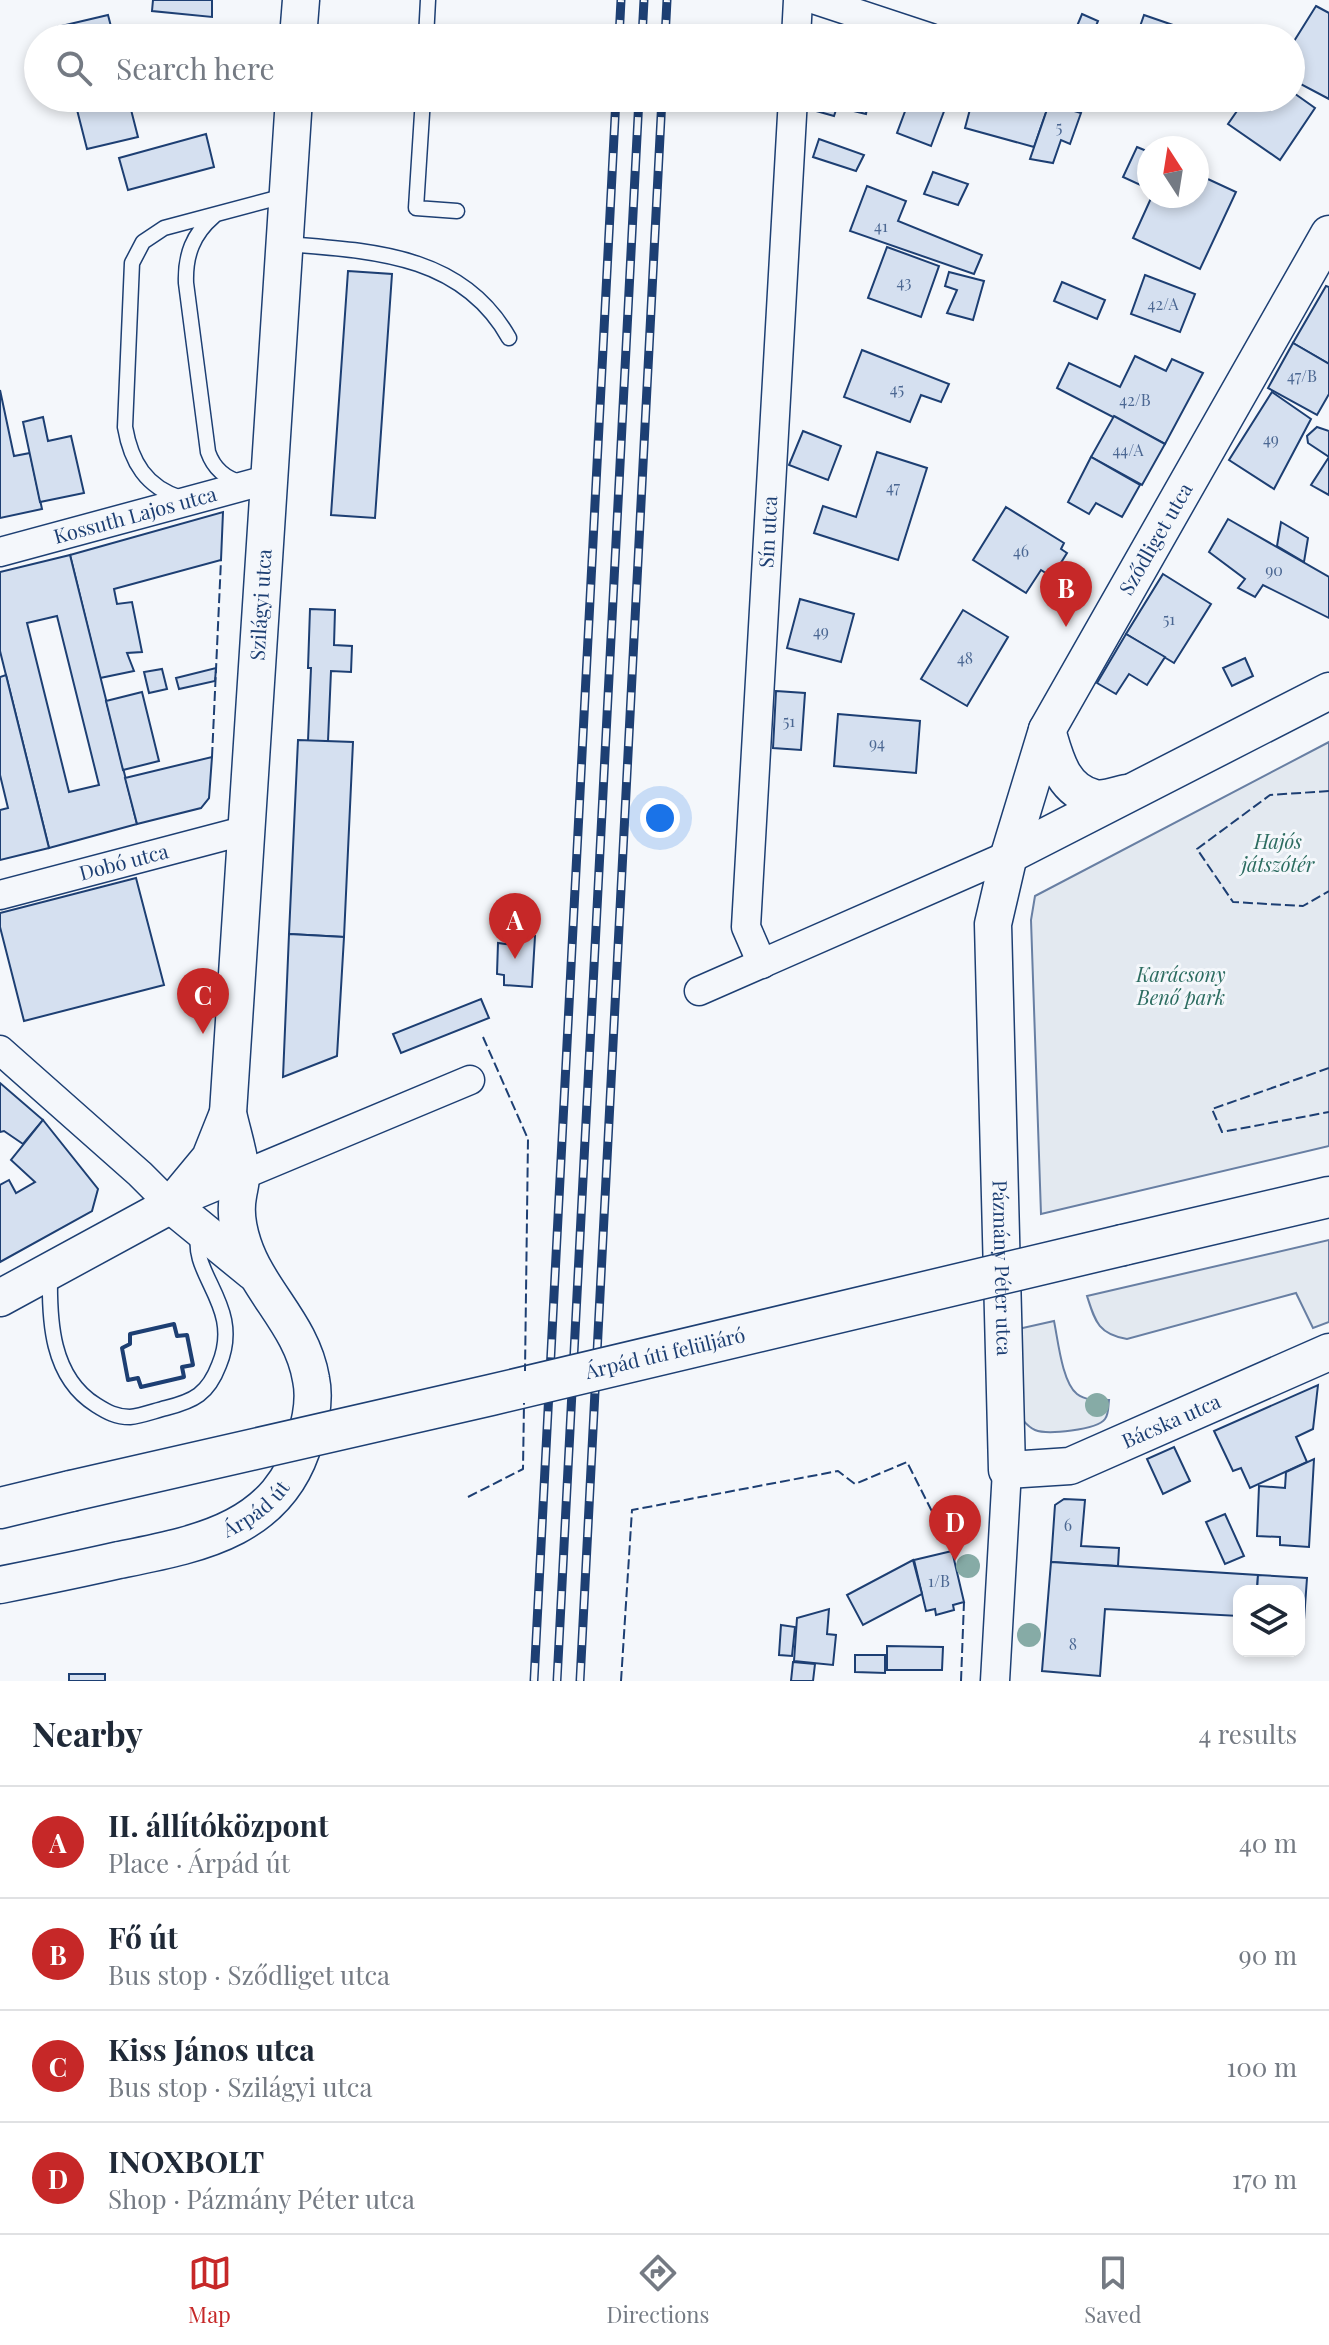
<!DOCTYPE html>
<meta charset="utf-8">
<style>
body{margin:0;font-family:"Playfair Display",serif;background:#f6f6f7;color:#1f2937}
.controls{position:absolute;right:24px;bottom:24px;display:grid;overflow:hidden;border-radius:16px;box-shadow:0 4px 12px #0003}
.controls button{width:72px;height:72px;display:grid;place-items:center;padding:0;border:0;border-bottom:2px solid #e0e1e3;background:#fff;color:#1f2937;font:40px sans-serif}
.compass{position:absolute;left:1137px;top:136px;width:72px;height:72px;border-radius:50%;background:#fff;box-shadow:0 4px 12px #0003;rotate:348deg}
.you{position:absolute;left:660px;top:818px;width:28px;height:28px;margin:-20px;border:6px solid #fff;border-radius:50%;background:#1a73e8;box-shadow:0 0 0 12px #1a73e833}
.badge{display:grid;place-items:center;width:52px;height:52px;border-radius:50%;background:#c62828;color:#fff;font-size:26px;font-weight:700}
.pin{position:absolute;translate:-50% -66px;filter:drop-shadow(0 2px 4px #0008)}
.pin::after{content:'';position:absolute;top:42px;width:28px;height:24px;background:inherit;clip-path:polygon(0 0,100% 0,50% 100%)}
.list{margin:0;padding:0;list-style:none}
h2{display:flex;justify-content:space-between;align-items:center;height:104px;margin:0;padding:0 32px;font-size:34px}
h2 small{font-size:26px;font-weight:400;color:#747a83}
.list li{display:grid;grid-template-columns:52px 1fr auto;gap:24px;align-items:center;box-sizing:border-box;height:112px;padding:0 32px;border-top:2px solid #e0e1e3}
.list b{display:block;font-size:30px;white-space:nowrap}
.list p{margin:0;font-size:26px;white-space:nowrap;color:#747a83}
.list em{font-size:26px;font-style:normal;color:#747a83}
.icon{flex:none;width:44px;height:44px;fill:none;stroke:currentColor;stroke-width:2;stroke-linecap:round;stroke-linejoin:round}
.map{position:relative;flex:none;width:1329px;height:1681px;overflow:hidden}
.search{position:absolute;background:#fff;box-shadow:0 4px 12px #0003;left:24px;right:24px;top:24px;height:88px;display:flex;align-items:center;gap:20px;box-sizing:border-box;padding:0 28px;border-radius:44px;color:#747a83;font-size:30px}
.sheet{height:552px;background:#fff}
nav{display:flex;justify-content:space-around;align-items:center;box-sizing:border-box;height:112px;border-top:2px solid #e0e1e3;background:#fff;font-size:22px;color:#747a83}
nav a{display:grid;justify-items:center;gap:4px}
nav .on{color:#c62828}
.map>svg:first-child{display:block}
.green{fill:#e3e9f0;stroke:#687fa3;stroke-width:2}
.building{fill:#d5e0f0;stroke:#1d3f73;stroke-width:2;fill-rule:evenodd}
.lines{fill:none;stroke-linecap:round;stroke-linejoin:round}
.service-casing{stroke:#1d3f73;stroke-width:17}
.minor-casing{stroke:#1d3f73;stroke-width:31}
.tertiary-casing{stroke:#1d3f73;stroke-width:39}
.secondary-casing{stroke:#1d3f73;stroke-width:43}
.service{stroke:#f4f7fb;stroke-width:14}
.minor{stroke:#f4f7fb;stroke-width:28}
.tertiary{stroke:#f4f7fb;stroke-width:36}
.secondary{stroke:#f4f7fb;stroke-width:40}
.rail-casing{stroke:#1d3f73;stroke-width:9}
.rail{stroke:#f4f7fb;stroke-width:6;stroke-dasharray:18;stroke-linecap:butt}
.secondary-bridge-casing{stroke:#1d3f73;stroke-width:43;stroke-linecap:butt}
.secondary-bridge{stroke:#f4f7fb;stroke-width:40}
.fence{stroke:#1d3f73;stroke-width:2;stroke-dasharray:10 4;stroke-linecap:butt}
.wall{stroke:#1d3f73;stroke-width:4}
.tree{fill:#86aba6}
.labels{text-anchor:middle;stroke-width:6;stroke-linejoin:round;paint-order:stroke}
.number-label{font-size:16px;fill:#4b6792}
.street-label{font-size:20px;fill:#1d3f73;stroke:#f4f7fb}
.park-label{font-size:20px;font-style:italic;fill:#2c6c60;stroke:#f4f7fb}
</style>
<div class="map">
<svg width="1329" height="1681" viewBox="0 0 1329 1681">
<rect width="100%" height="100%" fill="#f4f7fb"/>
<g class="green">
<path d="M1329,742V1146L1041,1214L1031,920L1035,896Z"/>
<path d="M1329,1240V1322L1313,1328L1296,1293L1127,1339C1098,1334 1095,1321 1087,1296Z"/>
<path d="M1054,1321C1058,1340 1062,1382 1077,1394C1086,1401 1099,1400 1109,1400C1108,1406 1109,1414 1105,1419C1097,1430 1047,1435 1035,1430C1028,1427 1025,1422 1020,1417L1018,1329Z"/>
</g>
<g class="building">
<path d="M153,0H212V17L152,11Z"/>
<path d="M1316,6L1329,13V99L1291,79V46Z"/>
<path d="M1082,14L1098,21L1091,38H1072Z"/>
<path d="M108,15L114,38H60L57,27Z"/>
<path d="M1144,15L1199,34L1198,38H1136Z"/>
<path d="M1291,91L1315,108L1280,160L1228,124L1246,98H1291Z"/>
<path d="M74,98H128L138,137L87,149Z"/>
<path d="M811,98H869L866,114L837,107L834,116L809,109Z"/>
<path d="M910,98H949L931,146L897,133Z"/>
<path d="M973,98H1051L1034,147L965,128Z"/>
<path d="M1051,98L1074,102L1071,110L1081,113L1070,144L1061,140L1053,163L1030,159Z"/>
<path d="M206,134L214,167L128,190L119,158Z"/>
<path d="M819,139L864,155L856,171L813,157Z"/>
<path d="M1137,147L1149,152V189L1123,177Z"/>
<path d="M933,172L968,184L958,205L924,194Z"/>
<path d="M1197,174L1236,192L1200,269L1133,238L1152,196H1197Z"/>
<path d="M867,186L906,201L898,221L982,255L974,274L850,231Z"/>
<path d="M887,247L939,266L921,317L868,298Z"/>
<path d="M348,271L392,274L375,518L331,515Z"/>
<path d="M949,272L984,281L973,320L947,313L957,290L945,286Z"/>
<path d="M1145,275L1195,294L1180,332L1131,314Z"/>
<path d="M1062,282L1105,300L1097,319L1054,301Z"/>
<path d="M1326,286L1329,287V364L1293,343Z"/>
<path d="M1293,343L1329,364V394L1317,415L1268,388Z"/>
<path d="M862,350L949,384L941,402L921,395L910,422L844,397Z"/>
<path d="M1135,356L1166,371L1172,359L1203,373L1165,444L1057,388L1069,363L1120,387Z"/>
<path d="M0,390L14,456L30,453L42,509L0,518Z"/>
<path d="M1272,392L1311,419L1274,489L1229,460Z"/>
<path d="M1114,416L1165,444L1142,485L1091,457Z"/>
<path d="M43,417L48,441L71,436L84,493L40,502L23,422Z"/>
<path d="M1317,427L1329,431V495L1311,485L1329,457L1308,443L1307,436Z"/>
<path d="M803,431L841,446L828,480L789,465Z"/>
<path d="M877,452L927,468L898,560L814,533L823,506L856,517Z"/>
<path d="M1091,457L1140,485L1122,517L1096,503L1089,514L1068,502Z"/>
<path d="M1006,507L1064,543L1061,549L1067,553L1052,577L1041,570L1026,593L973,560Z"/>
<path d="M223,512L221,560L114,589L117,604L132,602L142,652L127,653L134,671L100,678L70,555Z"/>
<path d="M1228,519L1329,577V618L1263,585L1255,597L1238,588L1245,579L1209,552Z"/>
<path d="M1281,522L1308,538L1304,562L1277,546Z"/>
<path d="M70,555L137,824L49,848L0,651V572ZM57,616L99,785L69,792L27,623Z"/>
<path d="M1163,574L1211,604L1174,663L1126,634Z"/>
<path d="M800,599L854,614L841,662L787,648Z"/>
<path d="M310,609L335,610L334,645L352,646L351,672L331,671L328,741H308L311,668H308Z"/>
<path d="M963,610L1008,637L967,706L921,679Z"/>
<path d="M1126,634L1165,657L1147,685L1129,674L1116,694L1097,683Z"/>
<path d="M1245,658L1253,676L1232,686L1223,668Z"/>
<path d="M216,668L215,681L179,689L176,678Z"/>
<path d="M162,669L167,689L149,693L144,672Z"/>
<path d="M6,675L49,848L0,860V810L8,808L0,775V677Z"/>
<path d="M776,691L805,693L801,750L773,748Z"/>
<path d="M142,692L159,761L123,770L106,701Z"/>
<path d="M838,714L920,721L916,773L834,766Z"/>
<path d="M298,740L353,742L344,937L289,934Z"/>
<path d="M212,757L209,798L201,808L137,824L125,778Z"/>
<path d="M136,878L164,985L24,1021L0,927V913Z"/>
<path d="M289,934L344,937L337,1056L283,1077Z"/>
<path d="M506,935L535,936L532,987L504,985V975L497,974L498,943L506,944Z"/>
<path d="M481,999L489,1018L401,1053L393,1034Z"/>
<path d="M0,1083L43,1120L23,1144L4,1131L0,1132Z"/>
<path d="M43,1120L98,1189L92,1211L0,1262V1185L9,1180L16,1193L35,1182L11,1160Z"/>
<path d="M1318,1385L1313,1429L1296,1437L1307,1462L1250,1488L1241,1468L1233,1471L1214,1431Z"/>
<path d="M1174,1447L1190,1481L1163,1494L1147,1459Z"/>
<path d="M1314,1459L1309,1547L1280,1545V1537L1257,1536L1259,1486L1285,1488L1286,1472Z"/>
<path d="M1064,1499L1085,1500L1081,1546L1119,1548L1118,1566L1051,1562L1055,1505Z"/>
<path d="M1225,1514L1244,1556L1225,1564L1206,1522Z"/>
<path d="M952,1551L964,1602L953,1605L954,1610L936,1615L935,1609L926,1611L914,1560Z"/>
<path d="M913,1560L922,1594L863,1625L847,1595Z"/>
<path d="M1051,1562L1258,1575L1257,1591H1239V1616L1105,1609L1100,1676L1042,1671Z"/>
<path d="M1258,1575L1307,1578L1304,1620L1299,1619V1591H1257Z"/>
<path d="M829,1609L827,1634L836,1635L833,1665L794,1661L797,1618Z"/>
<path d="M781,1625L795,1627L792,1656L779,1655Z"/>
<path d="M887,1646L943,1647L942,1670H887Z"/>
<path d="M855,1655H885V1673L855,1672Z"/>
<path d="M793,1662L815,1664L813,1681H791Z"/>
<rect x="69" y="1674" width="36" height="7"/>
</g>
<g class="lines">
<g class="service-casing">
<g id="service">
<path d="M426,38L428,0"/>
<path d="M423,98L416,208L457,211"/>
<path d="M214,216C193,234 185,255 186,283L208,452C214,469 225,478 242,483"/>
<path d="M286,244C372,251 462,254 509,338"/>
<path d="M181,498C146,487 131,462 125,427L132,263L143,242L164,228L288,195"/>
<path d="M50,1273C49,1320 51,1377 96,1405C107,1412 116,1417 130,1417C141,1416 154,1411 166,1408C194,1401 208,1394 219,1365C244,1305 188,1275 199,1232"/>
</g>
</g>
<g class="minor-casing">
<g id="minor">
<path d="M816,0L931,38"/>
<path d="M796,38L798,0"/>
<path id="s1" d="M0,552L270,479"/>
<path id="s2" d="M0,895L247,830"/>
<path id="s3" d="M762,964L746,927L793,98"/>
<path d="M699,991L1009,855"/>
<path d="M0,1050L140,1174L171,1205L470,1080"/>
<path d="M995,1681L1007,1470"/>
</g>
</g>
<g class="tertiary-casing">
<g id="tertiary">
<path d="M298,38L301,0"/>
<path id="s4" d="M1329,234L1047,730L1009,855L993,924L1007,1470L1070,1466L1329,1352"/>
<path d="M1047,730C1055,757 1062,791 1095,798C1104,800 1117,795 1126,793"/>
<path d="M1009,855L1329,691"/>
<path d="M171,1205L253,1272"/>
<path d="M0,1298L171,1205L210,1158L228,1113"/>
<path id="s5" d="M0,1585C40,1577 80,1569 119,1560C199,1544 280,1530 305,1439C311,1420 315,1398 311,1379C302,1325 259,1293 243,1244C238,1229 235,1212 238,1196C239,1188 242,1180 241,1172C239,1152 232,1132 228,1113L294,98"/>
</g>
</g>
<g class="secondary-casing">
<g id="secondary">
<path d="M1123,1245L1329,1197"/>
<path d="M0,1508L71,1491"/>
</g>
</g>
<use href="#service" class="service"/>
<use href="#minor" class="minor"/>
<use href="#tertiary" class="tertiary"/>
<use href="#secondary" class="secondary"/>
<g class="rail-casing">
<g id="rail">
<path d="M619,38L621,0"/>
<path d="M642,38L644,0"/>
<path d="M665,38L667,0"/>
<path d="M534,1681L616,98"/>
<path d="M557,1681L639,98"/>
<path d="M580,1681L662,98"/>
</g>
</g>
<use href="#rail" class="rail"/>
<g class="secondary-bridge-casing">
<g id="secondary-bridge">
<path id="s6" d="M71,1491L491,1395L1123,1245"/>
</g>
</g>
<use href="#secondary-bridge" class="secondary-bridge"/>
<g class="fence">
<path d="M212,757L221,560"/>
<path d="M1329,791L1270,795L1197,849L1233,902L1303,906L1329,891"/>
<path d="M483,1037L528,1139L525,1371"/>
<path d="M1329,1068L1212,1109L1222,1132L1329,1112"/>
<path d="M468,1497L523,1469L524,1403"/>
<path d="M621,1681L632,1510L838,1471L855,1484L907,1462L952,1551"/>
<path d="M961,1681L964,1602"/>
</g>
<path class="wall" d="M174,1324L177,1336L187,1335L193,1365L182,1367L184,1377L141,1387L138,1378L128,1380L122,1348L130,1344V1334Z"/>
</g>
<g class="tree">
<circle cx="1097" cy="1405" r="12"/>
<circle cx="968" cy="1566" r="12"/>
<circle cx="1029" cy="1635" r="12"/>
</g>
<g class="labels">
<g class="number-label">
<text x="1059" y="133">5</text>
<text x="881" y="232">41</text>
<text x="904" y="288">43</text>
<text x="1163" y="310">42/A</text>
<text x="1302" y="382">47/B</text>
<text x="897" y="395">45</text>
<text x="1135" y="406">42/B</text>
<text x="1271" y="445">49</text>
<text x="1128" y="456">44/A</text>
<text x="893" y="493">47</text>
<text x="1021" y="557">46</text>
<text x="1274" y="576">90</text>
<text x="1169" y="625">51</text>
<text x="821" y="637">49</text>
<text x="965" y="664">48</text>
<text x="789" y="727">51</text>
<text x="877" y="749">94</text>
<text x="1068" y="1531">6</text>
<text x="939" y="1587">1/B</text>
<text x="1073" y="1650">8</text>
</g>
<g class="street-label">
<text dy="7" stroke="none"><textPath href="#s1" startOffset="140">Kossuth Lajos utca</textPath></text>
<text dy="7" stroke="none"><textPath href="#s3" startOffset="436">Sín utca</textPath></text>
<text transform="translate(1156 539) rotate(-60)" y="7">Sződliget utca</text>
<text dy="7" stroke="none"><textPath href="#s5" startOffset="1214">Szilágyi utca</textPath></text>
<text dy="7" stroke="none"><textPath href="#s2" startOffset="128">Dobó utca</textPath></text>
<text dy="7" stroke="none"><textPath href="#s4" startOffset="1116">Pázmány Péter utca</textPath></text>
<text dy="7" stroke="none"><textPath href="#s6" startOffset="610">Árpád úti felüljáró</textPath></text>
<text dy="7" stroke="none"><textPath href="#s4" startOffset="1492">Bácska utca</textPath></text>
<text dy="7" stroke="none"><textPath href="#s5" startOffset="270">Árpád út</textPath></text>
</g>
<g class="park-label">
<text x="1278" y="849">Hajós<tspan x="1278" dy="23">játszótér</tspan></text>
<text x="1181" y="982">Karácsony<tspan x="1181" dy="23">Benő park</tspan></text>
</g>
</g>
</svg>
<div class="controls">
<button><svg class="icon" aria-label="layers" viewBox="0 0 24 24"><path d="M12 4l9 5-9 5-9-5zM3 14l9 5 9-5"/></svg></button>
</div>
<svg class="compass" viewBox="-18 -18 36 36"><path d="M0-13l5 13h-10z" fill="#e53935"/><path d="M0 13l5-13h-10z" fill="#747a83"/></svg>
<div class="you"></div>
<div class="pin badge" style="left:515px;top:959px">A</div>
<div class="pin badge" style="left:1066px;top:627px">B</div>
<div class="pin badge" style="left:203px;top:1034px">C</div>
<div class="pin badge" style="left:955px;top:1561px">D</div>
<div class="search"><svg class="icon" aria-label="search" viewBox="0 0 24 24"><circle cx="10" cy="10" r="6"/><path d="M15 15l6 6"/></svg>Search here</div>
</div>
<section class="sheet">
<h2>Nearby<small>4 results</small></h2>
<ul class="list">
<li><span class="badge">A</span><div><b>II. állítóközpont</b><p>Place · Árpád út</p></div><em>40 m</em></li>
<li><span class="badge">B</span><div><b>Fő út</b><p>Bus stop · Sződliget utca</p></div><em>90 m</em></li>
<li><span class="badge">C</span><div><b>Kiss János utca</b><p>Bus stop · Szilágyi utca</p></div><em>100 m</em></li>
<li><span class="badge">D</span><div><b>INOXBOLT</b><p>Shop · Pázmány Péter utca</p></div><em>170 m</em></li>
</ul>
</section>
<nav>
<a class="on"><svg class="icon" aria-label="map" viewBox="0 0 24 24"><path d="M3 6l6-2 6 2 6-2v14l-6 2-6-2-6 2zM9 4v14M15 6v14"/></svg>Map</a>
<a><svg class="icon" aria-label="directions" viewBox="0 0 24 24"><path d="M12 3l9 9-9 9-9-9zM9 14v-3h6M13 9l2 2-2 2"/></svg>Directions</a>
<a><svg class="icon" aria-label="saved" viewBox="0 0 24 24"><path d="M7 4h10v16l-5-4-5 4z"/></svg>Saved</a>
</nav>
